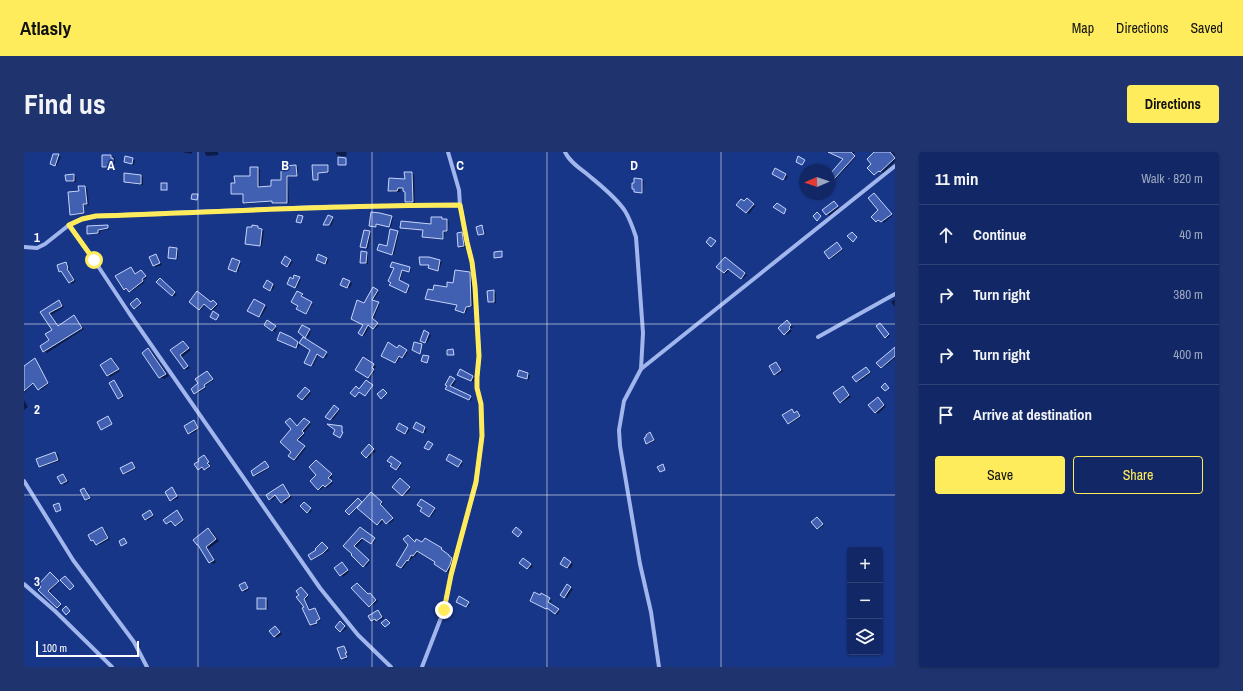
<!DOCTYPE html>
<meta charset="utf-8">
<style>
body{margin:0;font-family:"Archivo Narrow",sans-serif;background:#1f346f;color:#f1f3f6}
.controls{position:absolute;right:12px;bottom:12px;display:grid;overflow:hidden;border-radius:4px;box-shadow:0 1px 3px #0004}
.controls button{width:36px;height:36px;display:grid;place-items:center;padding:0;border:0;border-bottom:1px solid #31447a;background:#122866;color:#f1f3f6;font:20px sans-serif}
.compass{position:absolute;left:775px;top:12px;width:36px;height:36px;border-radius:50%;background:#122866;box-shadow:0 1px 3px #0004;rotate:268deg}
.scale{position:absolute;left:12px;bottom:10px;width:103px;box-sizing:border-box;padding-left:4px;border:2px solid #fff;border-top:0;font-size:11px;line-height:14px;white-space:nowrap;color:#fff;-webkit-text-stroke:3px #183688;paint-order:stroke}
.stop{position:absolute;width:12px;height:12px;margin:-9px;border:3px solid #ffec5c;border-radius:50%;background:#fff}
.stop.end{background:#ffec5c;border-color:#fff;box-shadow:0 1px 4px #0008}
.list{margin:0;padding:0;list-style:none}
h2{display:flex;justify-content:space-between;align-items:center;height:52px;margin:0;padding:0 16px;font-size:17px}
h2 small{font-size:13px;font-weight:400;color:#9ca6bf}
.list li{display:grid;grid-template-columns:26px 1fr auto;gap:12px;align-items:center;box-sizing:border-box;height:60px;padding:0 16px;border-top:1px solid #31447a}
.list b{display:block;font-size:15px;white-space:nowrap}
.list em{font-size:13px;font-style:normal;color:#9ca6bf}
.actions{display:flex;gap:8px;padding:12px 16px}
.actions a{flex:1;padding:9px 0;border:1px solid #ffec5c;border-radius:4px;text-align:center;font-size:14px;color:#ffec5c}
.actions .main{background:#ffec5c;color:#111}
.icon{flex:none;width:22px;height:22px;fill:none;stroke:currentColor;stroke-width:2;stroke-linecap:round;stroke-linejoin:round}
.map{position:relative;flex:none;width:871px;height:515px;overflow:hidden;border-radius:4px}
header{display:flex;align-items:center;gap:24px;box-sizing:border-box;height:56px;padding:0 20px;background:#ffec5c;color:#111}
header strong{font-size:19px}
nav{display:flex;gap:22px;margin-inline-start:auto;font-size:14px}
.intro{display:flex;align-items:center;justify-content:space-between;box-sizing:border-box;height:96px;padding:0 24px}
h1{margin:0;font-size:28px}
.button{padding:10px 18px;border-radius:4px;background:#ffec5c;color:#111;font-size:14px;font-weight:700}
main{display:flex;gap:24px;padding:0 24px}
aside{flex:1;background:#122866;border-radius:4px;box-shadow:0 1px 3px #0004}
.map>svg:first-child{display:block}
.shadow{fill:#0007}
.building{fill:#4160b2;stroke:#c6d4fa}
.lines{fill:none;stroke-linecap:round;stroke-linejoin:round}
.minor{stroke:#a0b6ed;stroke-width:4}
.route{stroke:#ffec5c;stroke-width:5}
.grid{fill:none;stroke:#fff;stroke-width:1;stroke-opacity:0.55}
.grid-label{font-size:13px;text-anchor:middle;font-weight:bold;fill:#fff;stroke:#183688;stroke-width:3;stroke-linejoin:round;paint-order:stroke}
</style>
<header>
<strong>Atlasly</strong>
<nav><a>Map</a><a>Directions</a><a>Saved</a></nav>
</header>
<div class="intro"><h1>Find us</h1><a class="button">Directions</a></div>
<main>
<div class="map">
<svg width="871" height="515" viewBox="0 0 871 515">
<rect width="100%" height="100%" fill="#183688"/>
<g class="shadow">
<path d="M158,0H168V2Z"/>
<path d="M181,0H194V3L183,4L181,2Z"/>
<path d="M312,0H323L322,4H316L312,2Z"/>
<path d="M818,0H831L829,3L832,5L812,27L807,23L820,6Z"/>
<path d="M849,0H871V9L859,21L856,19L852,23H850L848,12L850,1Z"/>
<path d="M30,3L37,4L33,14L29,12Z"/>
<path d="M79,4H88L91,6V13H88L87,16H82L79,15Z"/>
<path d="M102,5L111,8L110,13L101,10Z"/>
<path d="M272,14L274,15V24L264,25L265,51L250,52L249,49L222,52L220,51V42L208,41L212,32L227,25V16L236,17V36L248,35L258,29Z"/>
<path d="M289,14H305V21H295V28L291,29L290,28Z"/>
<path d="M752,18L764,24L762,28L750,22Z"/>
<path d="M387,21L390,22L391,51H385L382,50V40L380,37H377L376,40H368L365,38L382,28Z"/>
<path d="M50,23L52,25V30H45L43,29Z"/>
<path d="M117,23L119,25V33L103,31L101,30Z"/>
<path d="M618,28L620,29L619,41H613L611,40Z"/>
<path d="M55,35H61L63,36L65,53H60L61,62L49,63L47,62L56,40Z"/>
<path d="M851,43L869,63L860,71L856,68L854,70L853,69L856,58Z"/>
<path d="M725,49L731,54L725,62L713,53Z"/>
<path d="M810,51L815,56L805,64L803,62Z"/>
<path d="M305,64L310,67L307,74L300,72Z"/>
<path d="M367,65L369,66L367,75L354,72L353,75L346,74Z"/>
<path d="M418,66L425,69L424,80L421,79L420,87L401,86L399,85L400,78L379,77L377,76L408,73Z"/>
<path d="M84,74L86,77L76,79V82H66L64,81Z"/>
<path d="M458,74L460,76L462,82L457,83L455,82Z"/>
<path d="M234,75L236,76L235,77L240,79L238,94L224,92Z"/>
<path d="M345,80L347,81L344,97L339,95Z"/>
<path d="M373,80L375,81L370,103L357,99L363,95Z"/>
<path d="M437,81L440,83L442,95L438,96L435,95Z"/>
<path d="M813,92L819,98L807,107L805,106Z"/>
<path d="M152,97L154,98V107L145,105Z"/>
<path d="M342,101L344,102V112L337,110Z"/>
<path d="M132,103L134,104L138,113L132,115L130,114L127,106Z"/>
<path d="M261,105L269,110L265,115L258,111Z"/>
<path d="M405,106L418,110L415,119L407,117L406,113H397Z"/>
<path d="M702,106L723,123L719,127L706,117L702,122L694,114Z"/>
<path d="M303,107L305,108L303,112L295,109Z"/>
<path d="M215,110L217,111L214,120L208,118Z"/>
<path d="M42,111L44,112L46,117L44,118L52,129L48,132L46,131L38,120L36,119Z"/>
<path d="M367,115L387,117V120L379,118L376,130L386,135L384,141L366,133L369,131L371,116Z"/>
<path d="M107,116L112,122L117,119L119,120L123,126L119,128L121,130L107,140L104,137L102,138L100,137Z"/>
<path d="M445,121L448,123L449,155H444L442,161L435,159L434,153L402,147L423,137Z"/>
<path d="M271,124L277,127L273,136L264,131L269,128Z"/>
<path d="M136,127L153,142L150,145L148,143Z"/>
<path d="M319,128L328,131L326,136L317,133Z"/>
<path d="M243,130L251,134L248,139L241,134Z"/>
<path d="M349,136L355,140L349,149L356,152L349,168L355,173L352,177L346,174L340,184L335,181L340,172V152Z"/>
<path d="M470,139L472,141V151H467L465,150Z"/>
<path d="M273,140L279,143L278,146L289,152L283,162L274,156L275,154Z"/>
<path d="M175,142L187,151L191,150L194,153L190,158L182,152L177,158L175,157Z"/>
<path d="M113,147L118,152L112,157L110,156Z"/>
<path d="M871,147V155L867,150Z"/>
<path d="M230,148L243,155L237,165L224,158Z"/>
<path d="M35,149L37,150L40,155L27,163L35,174L50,164L52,166L60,177L23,201L20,199L26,189L29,178L17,160Z"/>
<path d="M244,170L253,176L251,180L241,173Z"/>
<path d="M765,171L769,175L766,177L768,179L763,183L756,176Z"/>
<path d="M857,173L866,184L863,186L861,185Z"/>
<path d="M278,175L287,179L284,186L276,180Z"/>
<path d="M401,180L407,183L403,191L397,188Z"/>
<path d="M280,186L304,202L302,206L295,202L289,214L281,210L287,197L277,191L274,196L256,189L269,187L275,192Z"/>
<path d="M159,190L167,198L158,205L166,216L163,218L161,217L147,198Z"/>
<path d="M376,194L384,200L380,206L377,204L373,211L359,203L374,197Z"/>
<path d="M871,197V206L859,216L857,215Z"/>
<path d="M124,198L128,200L145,224L140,227L136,225L119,201Z"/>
<path d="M87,207L90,208L96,219L86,225L84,224L77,213Z"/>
<path d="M339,207L352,214L350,218L351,219L347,226L333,218Z"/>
<path d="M752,211L754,212L759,219L753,223L751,222Z"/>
<path d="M842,216L847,221L835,230L833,229Z"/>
<path d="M17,218L25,232L17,238L10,231L0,241V232Z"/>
<path d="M436,218L451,226L449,230L434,222Z"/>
<path d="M183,220L190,228L181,234L182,236L173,242L171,241L176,231Z"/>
<path d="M496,220L506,223L505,228L494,224Z"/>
<path d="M427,225L432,229L428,236L448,246L447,249L422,237Z"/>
<path d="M90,229L92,231L100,246L97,247L95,246Z"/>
<path d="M819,235L827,245L818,251L816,250Z"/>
<path d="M283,237L287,241L281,248L278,247Z"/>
<path d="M0,248L4,255L0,258Z"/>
<path d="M856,248L862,254L854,262L852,260Z"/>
<path d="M310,254L316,258L309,268L303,264Z"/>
<path d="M768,258L771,261L773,260L775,261L777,265L766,272L764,271Z"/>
<path d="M266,267L274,275L282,268L287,272L280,281L281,282L274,290L282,296L272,309L265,304L268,300L269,277Z"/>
<path d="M170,269L172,271L176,277L167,282L165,281Z"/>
<path d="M376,272L386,278L383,282L373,276Z"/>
<path d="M392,272L403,277L401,281L390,276Z"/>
<path d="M626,282L628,283L631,289L625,292L623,291Z"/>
<path d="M347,294L352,299L345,306L343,305Z"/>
<path d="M31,301L34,302L36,309L18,315L16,314L14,307Z"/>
<path d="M425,303L439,311L437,315L423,308Z"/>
<path d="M180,304L182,305L186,311L185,312L187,315L183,318L180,316L177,318L174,317Z"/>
<path d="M367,305L378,313L374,318L368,313L369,312Z"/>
<path d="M241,310L246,316L232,324L230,323Z"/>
<path d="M108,311L110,312L112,317L102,322L100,321Z"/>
<path d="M294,311L309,324L306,327L309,331L303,336L301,334L296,338L294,337Z"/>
<path d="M39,323L41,324L45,330L40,333L38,331L35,326Z"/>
<path d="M378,329L387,337L381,344L379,343Z"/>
<path d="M259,333L261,334L268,346L260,352L253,344L248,348L246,347Z"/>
<path d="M148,336L150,338L155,346L148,349L146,348Z"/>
<path d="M60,337L63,338L67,347L64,349L62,348Z"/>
<path d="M349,342L359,351L357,353L370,368L365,372L360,368L356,373L334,355L326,363L323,359L334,348L338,351Z"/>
<path d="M397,348L412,358L407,365L398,359L400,356Z"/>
<path d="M282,352L288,358L286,361L283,360Z"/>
<path d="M126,359L130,364L124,369L121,367Z"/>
<path d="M153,359L160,369L153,374L149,369L145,372L143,371Z"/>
<path d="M793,366L800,373L795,377L793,376Z"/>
<path d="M78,376L80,377L86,387L75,393L68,388Z"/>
<path d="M185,377L188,379L195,389L184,397L192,410L189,412L186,410L176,394Z"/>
<path d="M336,377L352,388L349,392L341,386L331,396L346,410L342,415L320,394Z"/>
<path d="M384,384L391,391H399L401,387L419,398L418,399L430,408L424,421L411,412L413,410L395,399L391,405L390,404L386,409L385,408L379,417L377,416L385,393Z"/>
<path d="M300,392L305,398L301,401L289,408L288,407Z"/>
<path d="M541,406L549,412L546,417L537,411Z"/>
<path d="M502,408L509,414L506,417L497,411Z"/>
<path d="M320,412L325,420L319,425L311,416Z"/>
<path d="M27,423L35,430L25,441L38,454L35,456L15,438Z"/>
<path d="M221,431L223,432L225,437L221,440L219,439L216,434Z"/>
<path d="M543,433L549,437L543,446L537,442Z"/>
<path d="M277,436L285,444L281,448L287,459L291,457L293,458L297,468L293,470L294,472L289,474L287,473L279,456L282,455L277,443Z"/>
<path d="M346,442L354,449L347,455L345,454V443Z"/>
<path d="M517,443L528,448L526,451L536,459L533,463L525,456L524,457L507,449L516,445Z"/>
<path d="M435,446L446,452L444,455L433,449Z"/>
<path d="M234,447H242L244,448V457H236L234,456Z"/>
<path d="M354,459L356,461L360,466L355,469L353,468L350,470L348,469L346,464Z"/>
<path d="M316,470L323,476L318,480L316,479Z"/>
<path d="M251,475L258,482L253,486L246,479Z"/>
<path d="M320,495L322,496L325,502H323L324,506L320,508L318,506L315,497Z"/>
</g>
<g class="building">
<path d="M804,0H827L831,4L810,27L805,23L819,7Z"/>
<path d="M850,0H866L871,6L856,20L855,19L850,23L843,16L847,12L843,7Z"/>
<path d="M29,2H35L31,14L26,12Z"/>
<path d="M78,3H87V6H89V13H86V15H78Z"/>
<path d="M101,4L109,6L108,12L100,10Z"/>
<path d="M774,4L781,8L778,13L772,10Z"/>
<path d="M314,5L322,6V13H314Z"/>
<path d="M272,13L273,24H263V51H248V49L219,51V42H207V31H211L210,24H226V15H234V35L247,34V28H257V19H259V14Z"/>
<path d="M288,13H304V20L294,21V28H289Z"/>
<path d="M751,16L762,22L759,28L748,22Z"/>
<path d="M380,20H388L389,50H381V40L379,39V36H374L373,39H364L365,26L381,27Z"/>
<path d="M100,21L117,23V32L100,30Z"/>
<path d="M50,22V29H42L41,23Z"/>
<path d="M610,26L618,27V41L610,40V37H608V31H610Z"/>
<rect x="137" y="31" width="6" height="7"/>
<path d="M54,34H61L63,52H59L60,61L46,63L44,40L55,39Z"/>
<path d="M850,41L868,62L857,70L854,68L852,70L847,65L854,58L844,46Z"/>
<path d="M168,42H174L173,48L167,47Z"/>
<path d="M723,46L730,52L722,61L712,53L717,47L720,49Z"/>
<path d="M810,49L814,54L802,63L798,58Z"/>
<path d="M753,51L762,57L760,62L749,55Z"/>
<path d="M347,60L356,61L368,64L365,75L352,72V75L345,74Z"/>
<path d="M793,60L797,64L793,69L789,64Z"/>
<path d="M274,63L279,64L277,71L272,70Z"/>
<path d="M304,63L309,65L305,73H299Z"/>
<path d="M407,65H418V67H423V79H419V87L398,85L399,78L376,76L377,69L407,72Z"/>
<path d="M84,73V76L74,78V81L63,82V74Z"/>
<path d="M228,73L234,74V76L238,77L236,94L221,92L223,75H228Z"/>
<path d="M458,73L460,82L454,83L452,75Z"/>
<path d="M366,77L374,79L368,103L353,98L355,92L363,94Z"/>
<path d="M340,78L346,79L342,96L336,95Z"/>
<path d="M438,80L440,94L434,95L433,81Z"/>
<path d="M828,80L833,85L829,90L823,84Z"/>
<path d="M686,85L692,89L687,95L682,90Z"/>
<path d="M813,90L818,97L805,107L800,100Z"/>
<path d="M145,95L153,96L152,107L144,106Z"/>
<path d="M337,99L343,100L342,111H336Z"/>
<path d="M478,99V105L470,106V100Z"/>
<path d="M132,102L136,111L129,114L125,105Z"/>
<path d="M294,102L303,106L301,112L292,108Z"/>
<path d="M261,104L267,108L263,115L257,111Z"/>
<path d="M395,105H405L416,108L414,119L404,116L405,113H396Z"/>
<path d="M701,105L721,121L717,127L704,117L700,121L692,115Z"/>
<path d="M208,106L216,109L212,120L204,117Z"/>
<path d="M42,110L44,116L43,117L50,128L45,131L37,119L35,120L33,113Z"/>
<path d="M368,110L386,115L385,120L378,118L375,128L385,133L382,141L365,133L367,131L364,129L370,116L366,115Z"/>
<path d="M107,115L111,122L117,118L122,124L118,127L119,129L105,140L102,136L100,138L91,124Z"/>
<path d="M431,118L446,120L447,154L442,155L440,161L431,158L433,153L401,147L404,137L409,138L410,133L423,135V130L429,131Z"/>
<path d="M270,123L276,125L271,136L263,132L266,125L269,127Z"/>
<path d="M136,126L151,140L148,144L132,130Z"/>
<path d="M319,126L326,129L323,136L316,133Z"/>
<path d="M243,128L249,132L246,139L239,135Z"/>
<path d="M349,135L354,138L348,148L355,150L348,166L354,171L349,177L344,173L338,184L334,181L339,173L327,167L333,148L340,151Z"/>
<path d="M470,138V150H464L463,139Z"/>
<path d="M173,139L187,150L189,148L193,152L187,158L180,152L175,158L165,150Z"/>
<path d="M273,139L279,142L277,144L288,150L282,162L272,157L274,154L267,150Z"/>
<path d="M113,146L117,151L110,157L106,152Z"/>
<path d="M230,147L241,153L235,165L223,159Z"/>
<path d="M35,148L38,154L25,161L34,174L50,163L58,176L19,200L16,194L25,188L21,182L28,178L16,160Z"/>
<path d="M189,159L195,163L192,168L186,165Z"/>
<path d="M243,168L252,174L248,179L240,173Z"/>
<path d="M763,168L767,173L765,175L766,177L760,183L754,176Z"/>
<path d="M856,171L865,182L861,186L852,174Z"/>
<path d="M278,173L286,177L281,186L274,180Z"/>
<path d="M400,178L405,181L401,191L396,189Z"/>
<path d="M256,180L267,185L274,190L272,196L253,188Z"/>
<path d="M279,185L303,200L299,206L293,202L287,214L280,211L286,198L275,191Z"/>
<path d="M159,189L165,196L156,203L164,214L160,217L146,198Z"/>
<path d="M364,190L373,196L375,193L383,198L378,206L375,204L371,211L357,204Z"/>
<path d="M390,190L398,192L396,202L388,198Z"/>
<path d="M871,195V204L857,216L852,211Z"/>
<path d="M124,196L142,222L135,226L118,201Z"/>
<path d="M429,197L430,203H423V198Z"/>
<path d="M399,203L405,204L403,211L397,209Z"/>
<path d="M339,205L350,212L348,216L350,217L344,226L331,218Z"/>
<path d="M11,206L24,231L14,238L9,231L0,239V214Z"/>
<path d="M87,206L95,217L83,224L76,213Z"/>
<path d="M752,210L757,218L750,223L745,214Z"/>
<path d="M842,215L846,220L832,230L828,225Z"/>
<path d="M436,217L449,224L447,229L433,223Z"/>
<path d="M495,218L504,221L503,227L493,224Z"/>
<path d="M183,219L189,227L180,233L181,235L170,242L167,237L174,231L171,227Z"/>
<path d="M426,224L431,227L426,234L447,244L445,248L421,237L423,234L421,233Z"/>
<path d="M90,228L99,244L94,247L85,231Z"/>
<path d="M342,228L349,233L341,244L335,240L331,245L326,241L332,234L335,237Z"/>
<path d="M861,231L865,236L861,239L857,235Z"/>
<path d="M819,234L825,243L816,251L809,241Z"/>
<path d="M281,235L286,239L278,248L273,244Z"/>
<path d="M359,237L363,241L357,247L353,242Z"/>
<path d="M854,245L860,253L851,261L844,253Z"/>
<path d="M310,253L315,257L306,268L301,265Z"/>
<path d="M768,257L770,261L773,259L776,264L764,272L758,263Z"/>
<path d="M84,264L88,272L77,278L73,270Z"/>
<path d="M266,266L273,274L280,266L286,270L278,279L280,281L273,288L281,294L270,308L264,304L267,300L256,290L267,277L261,270Z"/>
<path d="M170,268L174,276L164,282L160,274Z"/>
<path d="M392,270L401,275L399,281L389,276Z"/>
<path d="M375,271L384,276L381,282L372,277Z"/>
<path d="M303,272L318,274V280H319L316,286L309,282L311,278Z"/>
<path d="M626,280L630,288L622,292L620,286L622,285V283Z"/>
<path d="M404,289L409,292L405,298L400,296Z"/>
<path d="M345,292L350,297L342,306L337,301Z"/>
<path d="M31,300L34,308L15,315L12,307Z"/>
<path d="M425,302L438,309L434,315L422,308Z"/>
<path d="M180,303L185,310L183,311L186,314L180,318L178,315L174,318L170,312L175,309L174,307Z"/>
<path d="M367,304L377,311L372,318L366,314L368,312L363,309Z"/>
<path d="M292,308L308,322L304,326L308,329L301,335L299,333L294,338L286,329L292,323L285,315Z"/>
<path d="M241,309L245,315L229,324L227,319Z"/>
<path d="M108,310L111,316L99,322L96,316Z"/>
<path d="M639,312L641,318L636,320L633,315Z"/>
<path d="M39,322L43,329L37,332L33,325Z"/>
<path d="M376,326L386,335L378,344L368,335Z"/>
<path d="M259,332L266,344L257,351L251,343L245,348L242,343Z"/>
<path d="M148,335L153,344L146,349L141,340Z"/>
<path d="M60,336L66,346L61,348L56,338Z"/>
<path d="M347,340L358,350L356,352L369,366L362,372L358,367L353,373L333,356Z"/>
<path d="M334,346L338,350L325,363L321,359Z"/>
<path d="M397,347L411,356L405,365L396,359L398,356L393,353Z"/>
<path d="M280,350L287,356L283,361L276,354Z"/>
<path d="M35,351L37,358L32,360L29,353Z"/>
<path d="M126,358L129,363L121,368L118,363Z"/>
<path d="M153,358L159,368L151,374L147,369L142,372L139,368Z"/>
<path d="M793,365L799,372L793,377L787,370Z"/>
<path d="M78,375L84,386L72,393L69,388L67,389L64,383Z"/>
<path d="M336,375L351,386L347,392L338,386L330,394L345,408L339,415L327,403L328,402L319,394Z"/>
<path d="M492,375L498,380L494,385L488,380Z"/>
<path d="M184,376L192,387L182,395L190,408L185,411L174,393H173L169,388Z"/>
<path d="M384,383L391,390L392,387L398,390L401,386L418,396L417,397L425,403V404L428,406L426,413L422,420L410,412L411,410L393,399L389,404L387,403L384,409L383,408L377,416L372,413L384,393L379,387Z"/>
<path d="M100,386L103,391L97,394L95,389Z"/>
<path d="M298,390L304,396L299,401L287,408L284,403L292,398L291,397Z"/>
<path d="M540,405L547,410L543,416L536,412Z"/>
<path d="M499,406L507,412L503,417L495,411Z"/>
<path d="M318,410L324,418L316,424L310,416Z"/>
<path d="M26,420L35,429L24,439L37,452L33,456L14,438L17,435L15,432Z"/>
<path d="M41,424L50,434L46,438L36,428Z"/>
<path d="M221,430L224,436L218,439L215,433Z"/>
<path d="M333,431L344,442L346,441L352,448L345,455L327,436Z"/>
<path d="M543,432L547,435L540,446L536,443Z"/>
<path d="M277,435L284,443L280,447L285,458L291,456L296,467L292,469L293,471L286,473L278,456L280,455L272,445L275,443L272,439Z"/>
<path d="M510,440L516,443L517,441L526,446L524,450L535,457L531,462L523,456L522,457L506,449Z"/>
<path d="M435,444L445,450L442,455L432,450Z"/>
<rect x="233" y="446" width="9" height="11"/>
<path d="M42,454L46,459L42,463L38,458Z"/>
<path d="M354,458L358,465L352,469L351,467L347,469L344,464Z"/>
<path d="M362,467L366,471L361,475L357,471Z"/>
<path d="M316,469L321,474L316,480L311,475Z"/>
<path d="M251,474L256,480L250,485L245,479Z"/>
<path d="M320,494L323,501H321L323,505L317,507L313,496Z"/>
</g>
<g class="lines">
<g class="minor">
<path d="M424,0L435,38L436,53"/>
<path d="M541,0C545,9 555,16 563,22C576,33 592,45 601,59C606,67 609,76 612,85L619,181L617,217"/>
<path d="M45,73L70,108L105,161L296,436L334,483L367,515"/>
<path d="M0,95L13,96L21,92L45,73L58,67L72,64L293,55L436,53L443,90L448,110L451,135L455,204L453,225V236L457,252L458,284L452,331L427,423L420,458L398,515"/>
<path d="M794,185L871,142"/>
<path d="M0,329L49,408L110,490L123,515"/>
<path d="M0,432L31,459L88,515"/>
<path d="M635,515L627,460L616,412L596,294L595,278L600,249L617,217L871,14"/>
</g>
</g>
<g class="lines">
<path class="route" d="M70,108L45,73L58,67L72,64C193,60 315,53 436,53L443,90L448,110L451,135L455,204L453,225V236L457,252L458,284L452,330L427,423L420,458"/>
</g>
<path class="grid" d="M174,0V515M348,0V515M523,0V515M697,0V515M0,172H871M0,343H871"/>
<g class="grid-label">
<text x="87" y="18">A</text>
<text x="261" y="18">B</text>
<text x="436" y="18">C</text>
<text x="610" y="18">D</text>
<text x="13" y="90">1</text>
<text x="13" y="262">2</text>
<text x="13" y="434">3</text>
</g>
</svg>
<div class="controls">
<button>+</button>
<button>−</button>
<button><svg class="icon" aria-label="layers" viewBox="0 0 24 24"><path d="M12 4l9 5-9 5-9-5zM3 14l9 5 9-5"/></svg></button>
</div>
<svg class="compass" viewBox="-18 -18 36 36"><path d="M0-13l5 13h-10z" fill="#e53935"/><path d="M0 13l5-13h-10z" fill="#9ca6bf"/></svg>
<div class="scale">100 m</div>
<div class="stop" style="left:70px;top:108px"></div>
<div class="stop end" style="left:420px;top:458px"></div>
</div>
<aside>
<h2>11 min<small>Walk · 820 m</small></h2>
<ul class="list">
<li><svg class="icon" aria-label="ahead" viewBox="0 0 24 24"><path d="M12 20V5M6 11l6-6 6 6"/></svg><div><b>Continue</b></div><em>40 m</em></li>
<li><svg class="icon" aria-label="right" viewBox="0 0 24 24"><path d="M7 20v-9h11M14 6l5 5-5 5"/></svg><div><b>Turn right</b></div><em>380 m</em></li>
<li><svg class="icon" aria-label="right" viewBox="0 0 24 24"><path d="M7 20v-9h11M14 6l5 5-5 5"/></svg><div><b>Turn right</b></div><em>400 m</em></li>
<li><svg class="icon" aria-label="arrive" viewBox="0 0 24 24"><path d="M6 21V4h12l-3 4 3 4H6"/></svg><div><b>Arrive at destination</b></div></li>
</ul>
<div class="actions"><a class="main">Save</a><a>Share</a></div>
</aside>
</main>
